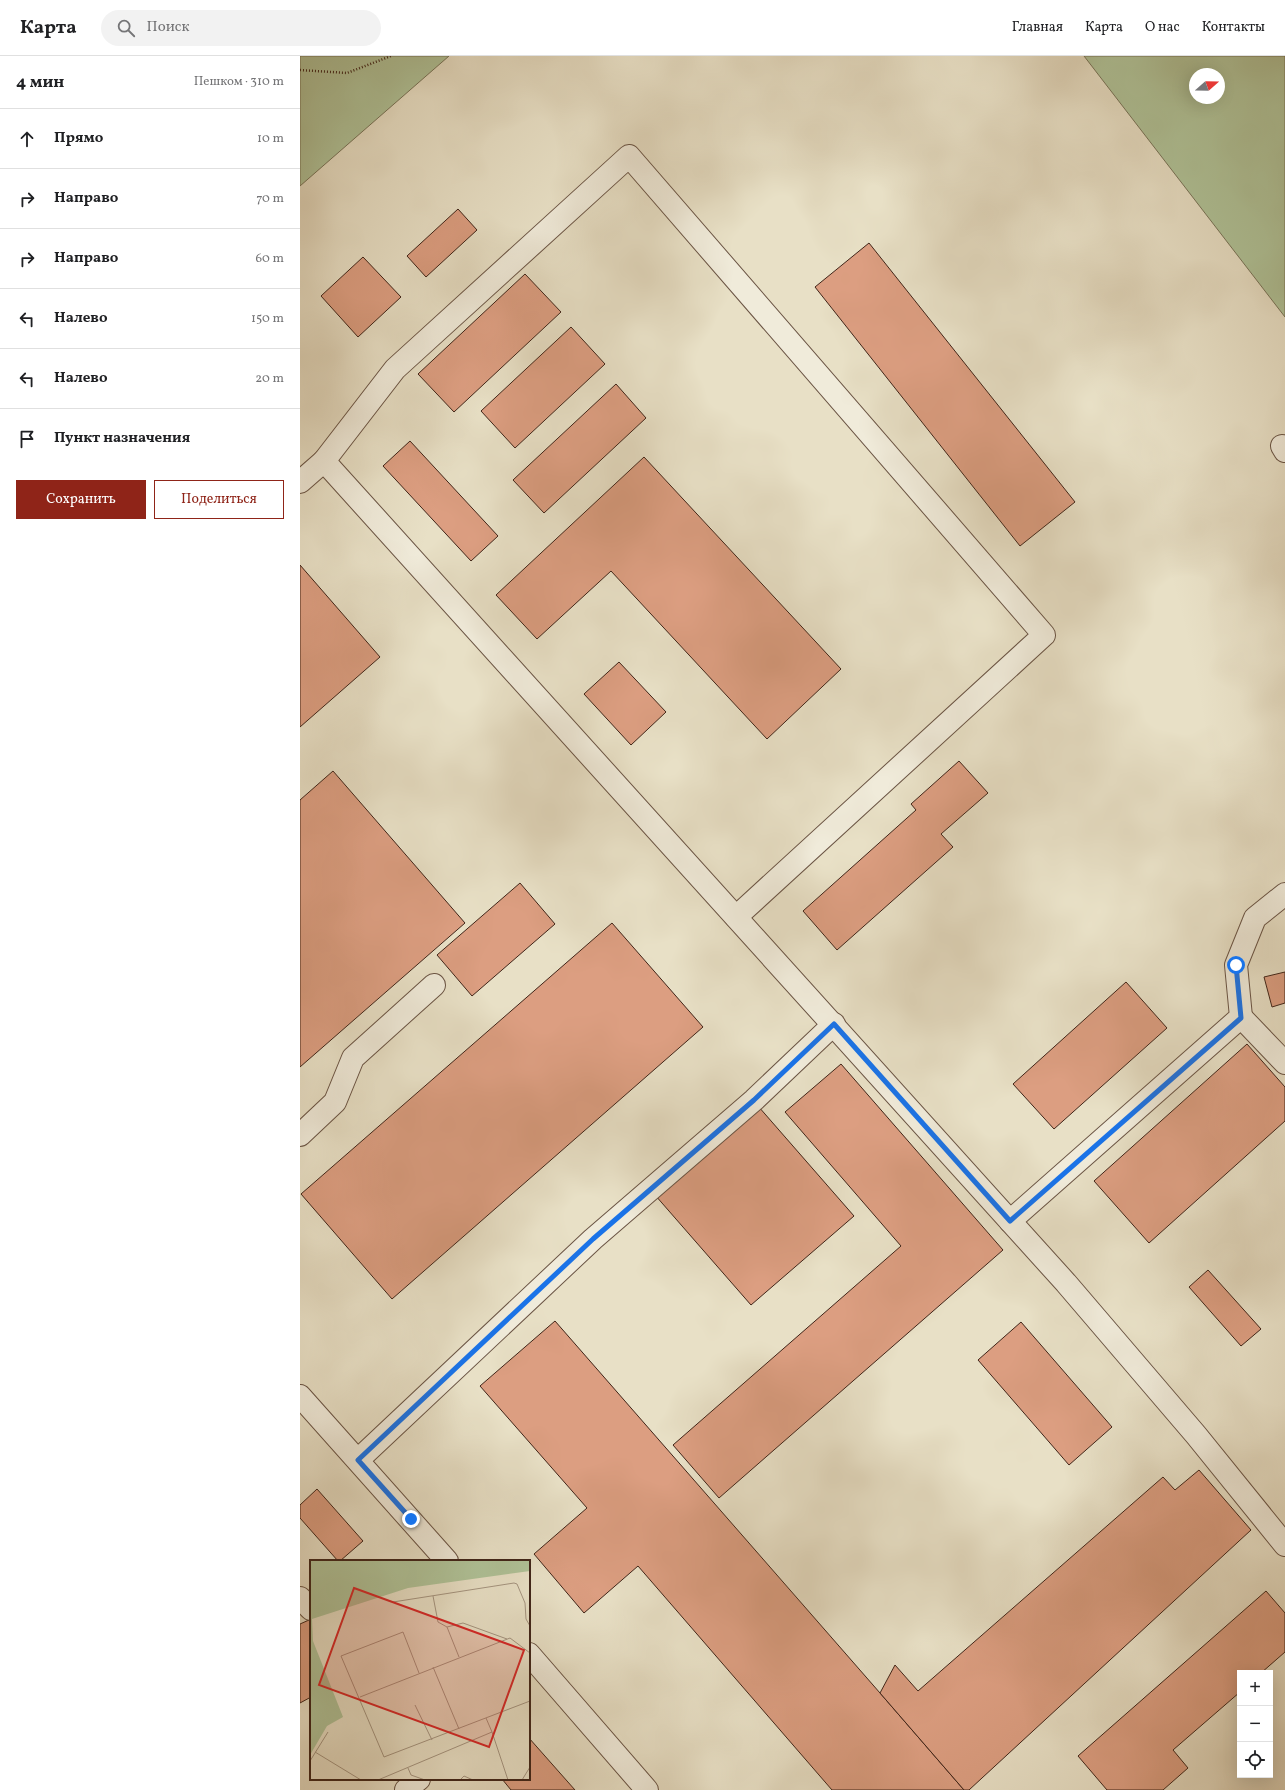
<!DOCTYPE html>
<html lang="ru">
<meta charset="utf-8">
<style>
body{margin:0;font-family:Vollkorn,serif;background:#f2f2f2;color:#202124}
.controls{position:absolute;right:12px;bottom:12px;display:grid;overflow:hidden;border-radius:0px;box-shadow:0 4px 16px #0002}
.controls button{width:36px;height:36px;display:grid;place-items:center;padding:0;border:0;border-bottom:1px solid #e0e0e0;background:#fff;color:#202124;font:20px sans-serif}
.compass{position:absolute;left:889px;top:12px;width:36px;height:36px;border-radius:50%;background:#fff;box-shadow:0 4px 16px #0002;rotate:70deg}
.stop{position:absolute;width:12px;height:12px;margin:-9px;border:3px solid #1a73e8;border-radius:50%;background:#fff}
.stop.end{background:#1a73e8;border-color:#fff;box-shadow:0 1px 4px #0008}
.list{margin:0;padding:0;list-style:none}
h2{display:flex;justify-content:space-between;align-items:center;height:52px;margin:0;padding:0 16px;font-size:17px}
h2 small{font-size:13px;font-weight:400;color:#757577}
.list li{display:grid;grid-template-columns:26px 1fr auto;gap:12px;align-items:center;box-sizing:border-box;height:60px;padding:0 16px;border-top:1px solid #e0e0e0}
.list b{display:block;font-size:15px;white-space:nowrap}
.list em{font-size:13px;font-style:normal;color:#757577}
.actions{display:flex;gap:8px;padding:12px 16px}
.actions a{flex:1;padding:9px 0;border:1px solid #8f2418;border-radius:0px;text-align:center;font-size:14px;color:#8f2418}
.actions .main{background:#8f2418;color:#fff}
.icon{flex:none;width:22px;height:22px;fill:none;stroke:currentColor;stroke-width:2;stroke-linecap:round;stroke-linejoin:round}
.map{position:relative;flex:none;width:985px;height:1734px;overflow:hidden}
header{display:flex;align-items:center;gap:24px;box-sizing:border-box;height:56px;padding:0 20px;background:#fff;border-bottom:1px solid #e0e0e0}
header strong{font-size:19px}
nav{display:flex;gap:22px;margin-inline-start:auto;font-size:14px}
.search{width:280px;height:36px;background:#f2f2f2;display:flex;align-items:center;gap:10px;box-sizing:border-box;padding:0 14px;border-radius:22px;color:#757577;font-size:15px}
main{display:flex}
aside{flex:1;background:#fff}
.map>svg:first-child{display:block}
.green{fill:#b0c399;stroke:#787459;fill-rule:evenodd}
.building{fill:#dc9e81;stroke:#402519}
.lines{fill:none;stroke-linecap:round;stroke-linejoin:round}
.minor-casing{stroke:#6a5444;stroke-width:24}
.path{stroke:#402519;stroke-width:2.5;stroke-dasharray:1 2;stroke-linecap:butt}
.minor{stroke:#f0ebda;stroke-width:22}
.route{stroke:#1a73e8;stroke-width:5}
.inset-road{fill:none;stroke:#a59581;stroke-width:1}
.view{fill:#d62828;fill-opacity:0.15;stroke:#d62828;stroke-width:2}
.inset-edge{fill:none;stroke:#402519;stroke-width:2}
</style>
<header>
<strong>Карта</strong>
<div class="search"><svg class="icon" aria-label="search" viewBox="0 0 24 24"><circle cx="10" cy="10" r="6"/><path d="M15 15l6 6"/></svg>Поиск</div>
<nav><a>Главная</a><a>Карта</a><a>О нас</a><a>Контакты</a></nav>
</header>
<main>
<aside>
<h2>4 мин<small>Пешком · 310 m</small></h2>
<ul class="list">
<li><svg class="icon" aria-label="ahead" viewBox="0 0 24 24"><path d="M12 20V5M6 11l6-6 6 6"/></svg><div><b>Прямо</b></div><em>10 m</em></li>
<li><svg class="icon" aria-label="right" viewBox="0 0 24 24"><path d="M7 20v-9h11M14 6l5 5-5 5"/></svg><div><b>Направо</b></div><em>70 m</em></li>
<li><svg class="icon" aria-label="right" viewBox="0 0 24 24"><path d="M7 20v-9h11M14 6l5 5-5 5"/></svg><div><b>Направо</b></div><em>60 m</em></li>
<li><svg class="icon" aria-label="left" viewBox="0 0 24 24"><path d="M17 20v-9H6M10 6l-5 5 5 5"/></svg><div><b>Налево</b></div><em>150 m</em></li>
<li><svg class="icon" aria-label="left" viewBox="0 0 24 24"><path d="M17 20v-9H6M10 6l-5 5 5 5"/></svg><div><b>Налево</b></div><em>20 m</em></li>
<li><svg class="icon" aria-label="arrive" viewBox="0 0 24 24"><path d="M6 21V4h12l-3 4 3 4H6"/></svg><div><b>Пункт назначения</b></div></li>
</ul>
<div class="actions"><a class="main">Сохранить</a><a>Поделиться</a></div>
</aside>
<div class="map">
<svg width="985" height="1734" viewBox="0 0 985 1734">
<rect width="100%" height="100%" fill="#e8e0c6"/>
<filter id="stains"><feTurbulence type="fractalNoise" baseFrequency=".005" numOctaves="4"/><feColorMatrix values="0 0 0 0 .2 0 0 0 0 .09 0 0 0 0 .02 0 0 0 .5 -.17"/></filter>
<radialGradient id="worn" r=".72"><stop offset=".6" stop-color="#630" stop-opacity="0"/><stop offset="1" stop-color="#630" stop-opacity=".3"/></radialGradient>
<g class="green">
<path d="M0,0H149L0,130Z"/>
<path d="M784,0H985V261ZM895,18H919V42H895Z"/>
</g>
<g class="building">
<path d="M158,153L177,174L126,221L107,200Z"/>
<path d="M569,187L775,446L720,490L515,231Z"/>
<path d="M63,201L101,241L58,281L21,240Z"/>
<path d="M225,218L261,256L154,356L118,318Z"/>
<path d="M271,271L305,308L215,392L181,355Z"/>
<path d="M316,328L346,362L244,457L213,424Z"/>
<path d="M110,385L198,480L171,505L83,410Z"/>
<path d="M344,401L541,613L467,683L311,515L237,583L196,539Z"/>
<path d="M0,509L80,601L0,671Z"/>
<path d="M319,606L366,656L331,689L284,638Z"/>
<path d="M659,705L688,737L641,778L653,791L537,894L503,855L616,754L611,748Z"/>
<path d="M33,715L165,867L0,1011V744Z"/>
<path d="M220,827L255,868L172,940L137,899Z"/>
<path d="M312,867L403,971L92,1243L1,1138Z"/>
<path d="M985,916V947L972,951L964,921Z"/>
<path d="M826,926L867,972L754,1073L713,1028Z"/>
<path d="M947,988L985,1031V1065L849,1187L794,1125Z"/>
<path d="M541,1008L703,1194L419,1442L373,1389L601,1190L485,1056Z"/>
<path d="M458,1050L554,1160L451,1249L355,1139Z"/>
<path d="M908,1214L961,1273L941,1290L889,1231Z"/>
<path d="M255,1265L580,1637L664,1734H532L338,1510L284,1557L234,1498L287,1452L180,1330Z"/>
<path d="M721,1266L812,1371L769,1409L678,1304Z"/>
<path d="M899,1414L951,1474L669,1734H664L580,1637L595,1609L618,1635L863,1421L875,1434Z"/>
<path d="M17,1433L63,1485L40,1505H38L0,1462V1449Z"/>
<path d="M966,1535L985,1557V1596L961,1617H940V1636L873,1694L888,1712L863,1734H807L778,1700Z"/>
<path d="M9,1564L11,1568V1641L0,1647V1568Z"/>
<path d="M229,1682L275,1734H211L202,1723H229Z"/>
</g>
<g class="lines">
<g class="minor-casing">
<g id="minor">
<path d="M982,390L985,395"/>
<path d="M24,405L766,1227L896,1379L985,1489"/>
<path d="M0,426L24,405L95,313L329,100L744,579L436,861"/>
<path d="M941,961L985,1007"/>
<path d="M0,1079L35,1046L53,1002L134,929"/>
<path d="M710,1165L941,961L936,909L955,862L985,838"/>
<path d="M0,1340L147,1505"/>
<path d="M58,1404L293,1183L454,1044L534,968"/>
<path d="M0,1542L11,1553"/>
<path d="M229,1598L347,1734"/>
<path d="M106,1734L119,1723"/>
</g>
</g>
<path class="path" d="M0,14L47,17L91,0"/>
<use href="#minor" class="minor"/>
</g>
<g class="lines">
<path class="route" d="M111,1463L58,1404L293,1183L454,1044L534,968L710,1165L941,962L936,909"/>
</g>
<g transform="translate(10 1504)">
<rect width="220" height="220" fill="#e8e0c6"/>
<path d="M0,0H220V11L98,28L2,59L3,81L33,157L17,166L0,195Z" fill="#b0c399"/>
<path class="inset-road" d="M123,36L128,62L137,67L149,97M83,42L204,23L207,24L215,43L216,59L220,66M137,67L153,63L197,79M123,107L149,169M109,113L93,72L31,96L74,197L220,141M50,137L200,78L220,93M105,145L122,180M176,158L182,172M5,192L51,220M0,201L18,172M98,208L101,215L115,220M68,220L182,172L198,220M150,220L154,216L163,220M212,220L220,207"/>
<path class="view" d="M44,28L214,90L179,187L9,125Z"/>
<rect width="220" height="220" class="inset-edge"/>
</g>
<rect width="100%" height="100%" filter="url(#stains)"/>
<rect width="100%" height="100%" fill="url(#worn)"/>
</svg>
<div class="controls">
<button>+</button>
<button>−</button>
<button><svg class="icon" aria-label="locate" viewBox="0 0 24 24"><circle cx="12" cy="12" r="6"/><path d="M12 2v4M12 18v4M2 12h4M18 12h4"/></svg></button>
</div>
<svg class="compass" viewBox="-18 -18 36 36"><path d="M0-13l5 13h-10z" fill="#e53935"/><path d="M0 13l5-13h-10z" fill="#757577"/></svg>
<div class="stop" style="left:936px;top:909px"></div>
<div class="stop end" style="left:111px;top:1463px"></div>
</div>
</main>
